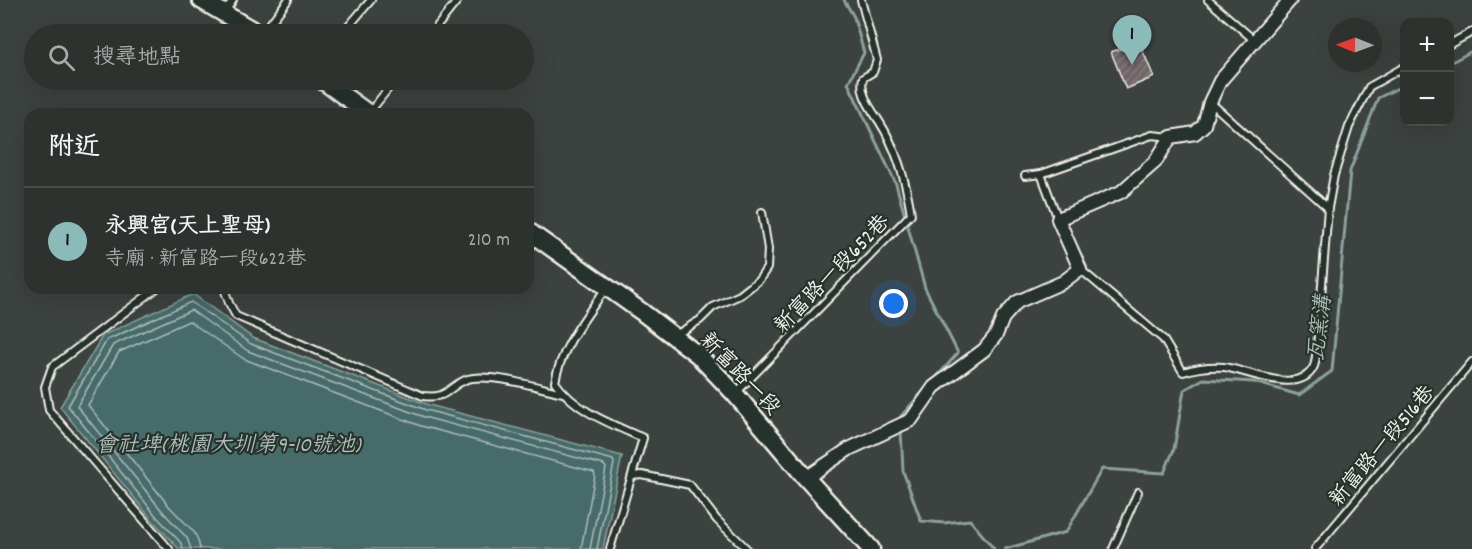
<!DOCTYPE html>
<html lang="zh-TW">
<meta charset="utf-8">
<style>
body{margin:0;font-family:Dekko,"LXGW WenKai TC",sans-serif;background:#393e3b;color:#f1f3f6}
.controls{position:absolute;right:18px;top:18px;display:grid;overflow:hidden;border-radius:12px;box-shadow:0 6px 24px #0002}
.controls button{width:54px;height:54px;display:grid;place-items:center;padding:0;border:0;border-bottom:2px solid #484d4b;background:#2d322f;color:#f1f3f6;font:30px sans-serif}
.compass{position:absolute;left:1328px;top:18px;width:54px;height:54px;border-radius:50%;background:#2d322f;box-shadow:0 6px 24px #0002;rotate:271deg}
.you{position:absolute;left:894px;top:304px;width:21px;height:21px;margin:-15px;border:4px solid #fff;border-radius:50%;background:#1a73e8;box-shadow:0 0 0 9px #1a73e833}
.badge{display:grid;place-items:center;width:39px;height:39px;border-radius:50%;background:#8bbbb9;color:#111;font-size:20px;font-weight:700}
.pin{position:absolute;translate:-50% -50px;filter:drop-shadow(0 2px 3px #0008)}
.pin::after{content:'';position:absolute;top:32px;width:21px;height:18px;background:inherit;clip-path:polygon(0 0,100% 0,50% 100%)}
.list{margin:0;padding:0;list-style:none}
h2{display:flex;justify-content:space-between;align-items:center;height:78px;margin:0;padding:0 24px;font-size:26px}
h2 small{font-size:20px;font-weight:400;color:#a7aaaa}
.list li{display:grid;grid-template-columns:39px 1fr auto;gap:18px;align-items:center;box-sizing:border-box;height:108px;padding:0 24px;border-top:2px solid #484d4b}
.list b{display:block;font-size:22px;white-space:nowrap}
.list p{margin:0;font-size:20px;white-space:nowrap;color:#a7aaaa}
.list em{font-size:20px;font-style:normal;color:#a7aaaa}
.icon{flex:none;width:33px;height:33px;fill:none;stroke:currentColor;stroke-width:2;stroke-linecap:round;stroke-linejoin:round}
.map{position:relative;flex:none;width:1472px;height:549px;overflow:hidden}
.search{position:absolute;background:#2d322f;box-shadow:0 6px 24px #0002;left:24px;top:24px;width:510px;height:66px;display:flex;align-items:center;gap:15px;box-sizing:border-box;padding:0 21px;border-radius:33px;color:#a7aaaa;font-size:22px}
.panel{position:absolute;background:#2d322f;box-shadow:0 6px 24px #0002;left:24px;top:108px;width:510px;height:186px;border-radius:18px}
.map>svg:first-child{display:block}
.water{fill:#466b6a;stroke:#8ca19c;stroke-width:1.5}
.lines{fill:none;stroke-linecap:round;stroke-linejoin:round}
.shore{stroke:#aebbb6;stroke-width:1.5}
.stream{stroke:#8ca19c;stroke-width:3}
.building{fill:url(#building-hatch);stroke:#f4f1e8;stroke-width:1.5}
.lane-casing{stroke:#f4f1e8;stroke-width:10}
.street-casing{stroke:#f4f1e8;stroke-width:16}
.secondary-casing{stroke:#f4f1e8;stroke-width:21}
.lane{stroke:#26332d;stroke-width:6}
.street{stroke:#26332d;stroke-width:12}
.secondary{stroke:#26332d;stroke-width:16}
.labels{text-anchor:middle;stroke-width:4.5;stroke-linejoin:round;paint-order:stroke}
.street-label{font-size:21px;fill:#f4f1e8;stroke:#26332d}
.water-label{font-size:22px;font-style:italic;fill:#aebbb6;stroke:#26332d}
</style>
<div class="map">
<svg width="1472" height="549" viewBox="0 0 1472 549">
<defs>
<pattern id="building-hatch" width="6" height="6" patternUnits="userSpaceOnUse" patternTransform="scale(1.5)"><rect width="6" height="6" fill="#716568"/><path d="M-1 1l2-2M0 6l6-6M5 7l2-2" fill="none" stroke="#867c7e"/></pattern>
</defs>
<rect width="100%" height="100%" fill="#3c423f"/>
<filter id="ink" filterUnits="userSpaceOnUse"><feTurbulence type="fractalNoise" baseFrequency=".0167" numOctaves="2"/><feDisplacementMap in="SourceGraphic" scale="12" xChannelSelector="R" yChannelSelector="G"/><feConvolveMatrix kernelMatrix="1 2 1 2 8 2 1 2 1" color-interpolation-filters="sRGB"/></filter>
<g filter="url(#ink)">
<path class="water" d="M193,294L253,338L429,405L622,456L603,549H179L153,521L60,407L103,335Z"/>
<g class="lines">
<g class="shore">
<path d="M183,549L181,543L157,517L68,406L107,340L191,302L251,344L426,410L613,460L614,463L597,549"/>
<path d="M191,549L187,538L163,512L77,406L113,345L191,310L248,351L424,417L604,465L606,468L590,549"/>
<path d="M200,549L198,540L194,532L169,506L88,405L119,352L189,321L244,359L421,426L594,472L595,475L581,549"/>
</g>
<g class="stream">
<path d="M844,0L854,17L864,53L848,83L896,184L925,288L958,353L933,381"/>
<path d="M1450,63L1472,51"/>
<path d="M901,420V416L926,388"/>
<path d="M901,429L903,471L921,521L944,523L970,520L994,549"/>
<path d="M1005,549L1066,532L1102,469L1164,473L1174,449L1184,390L1203,379L1254,382L1299,395L1332,371L1350,171L1378,98L1404,85"/>
</g>
</g>
<path class="building" d="M1139,42L1154,77L1126,89L1111,52Z"/>
<g class="lines">
<g class="lane-casing">
<g id="lane">
<path d="M1208,0L1254,40"/>
<path d="M225,12L233,0"/>
<path d="M262,34L288,0"/>
<path d="M342,34L371,0"/>
<path d="M431,34L458,0"/>
<path d="M1450,44L1472,32"/>
<path d="M1210,102L1328,208"/>
<path d="M369,113L395,80"/>
<path d="M1041,174L1058,219"/>
<path d="M1025,176L1041,174L1152,135L1171,137"/>
<path d="M1080,269L1163,339L1183,372C1196,368 1210,366 1224,367C1247,370 1301,397 1314,366C1316,361 1316,353 1317,348L1328,208L1334,175L1349,127L1369,87L1404,67"/>
<path d="M157,288L52,367L45,387L49,410L169,549"/>
<path d="M224,288L229,303L236,316L423,396C449,399 446,388 465,380C486,371 540,388 563,393"/>
<path d="M606,288C586,317 561,347 555,382C575,411 611,424 643,438L610,549"/>
<path d="M674,336L700,320L713,307L740,295L759,280L767,268L768,249L762,212"/>
<path d="M736,393L911,214C906,181 897,149 879,121C871,109 859,93 863,78L873,72L877,60L861,0"/>
<path d="M632,476L642,475L690,485L717,520L747,549"/>
<path d="M1113,549L1138,492"/>
<path d="M1315,549L1472,362"/>
</g>
</g>
<g class="street-casing">
<path id="street" d="M806,478L849,449L911,420L934,387L984,350L996,335L1003,318L1017,302L1063,282L1080,269L1058,219L1121,192L1155,162L1171,137L1195,133L1204,125L1210,102L1220,81L1290,0"/>
</g>
<g class="secondary-casing">
<g id="secondary">
<path d="M201,0L259,34"/>
<path d="M322,80L369,114"/>
<path d="M528,231L642,312L698,355L735,394L806,478L871,549"/>
</g>
</g>
<use href="#lane" class="lane"/>
<use href="#street" class="street"/>
<use href="#secondary" class="secondary"/>
</g>
</g>
<g class="labels">
<g class="street-label">
<text transform="translate(831 273) rotate(-46)" y="7">新富路一段652巷</text>
<text transform="translate(741 373) rotate(46)" y="7">新富路一段</text>
<text transform="translate(1381 445) rotate(-50)" y="7">新富路一段516巷</text>
</g>
<g class="water-label">
<text transform="translate(1318 328) rotate(-83)" y="8">瓦窯溝</text>
<text x="228" y="451">會社埤(桃園大圳第9-10號池)</text>
</g>
</g>
</svg>
<div class="controls">
<button>+</button>
<button>−</button>
</div>
<svg class="compass" viewBox="-18 -18 36 36"><path d="M0-13l5 13h-10z" fill="#e53935"/><path d="M0 13l5-13h-10z" fill="#a7aaaa"/></svg>
<div class="you"></div>
<div class="pin badge" style="left:1132px;top:65px">1</div>
<div class="search"><svg class="icon" aria-label="search" viewBox="0 0 24 24"><circle cx="10" cy="10" r="6"/><path d="M15 15l6 6"/></svg>搜尋地點</div>
<section class="panel">
<h2>附近<small></small></h2>
<ul class="list">
<li><span class="badge">1</span><div><b>永興宮(天上聖母)</b><p>寺廟 · 新富路一段622巷</p></div><em>210 m</em></li>
</ul>
</section>
</div>
